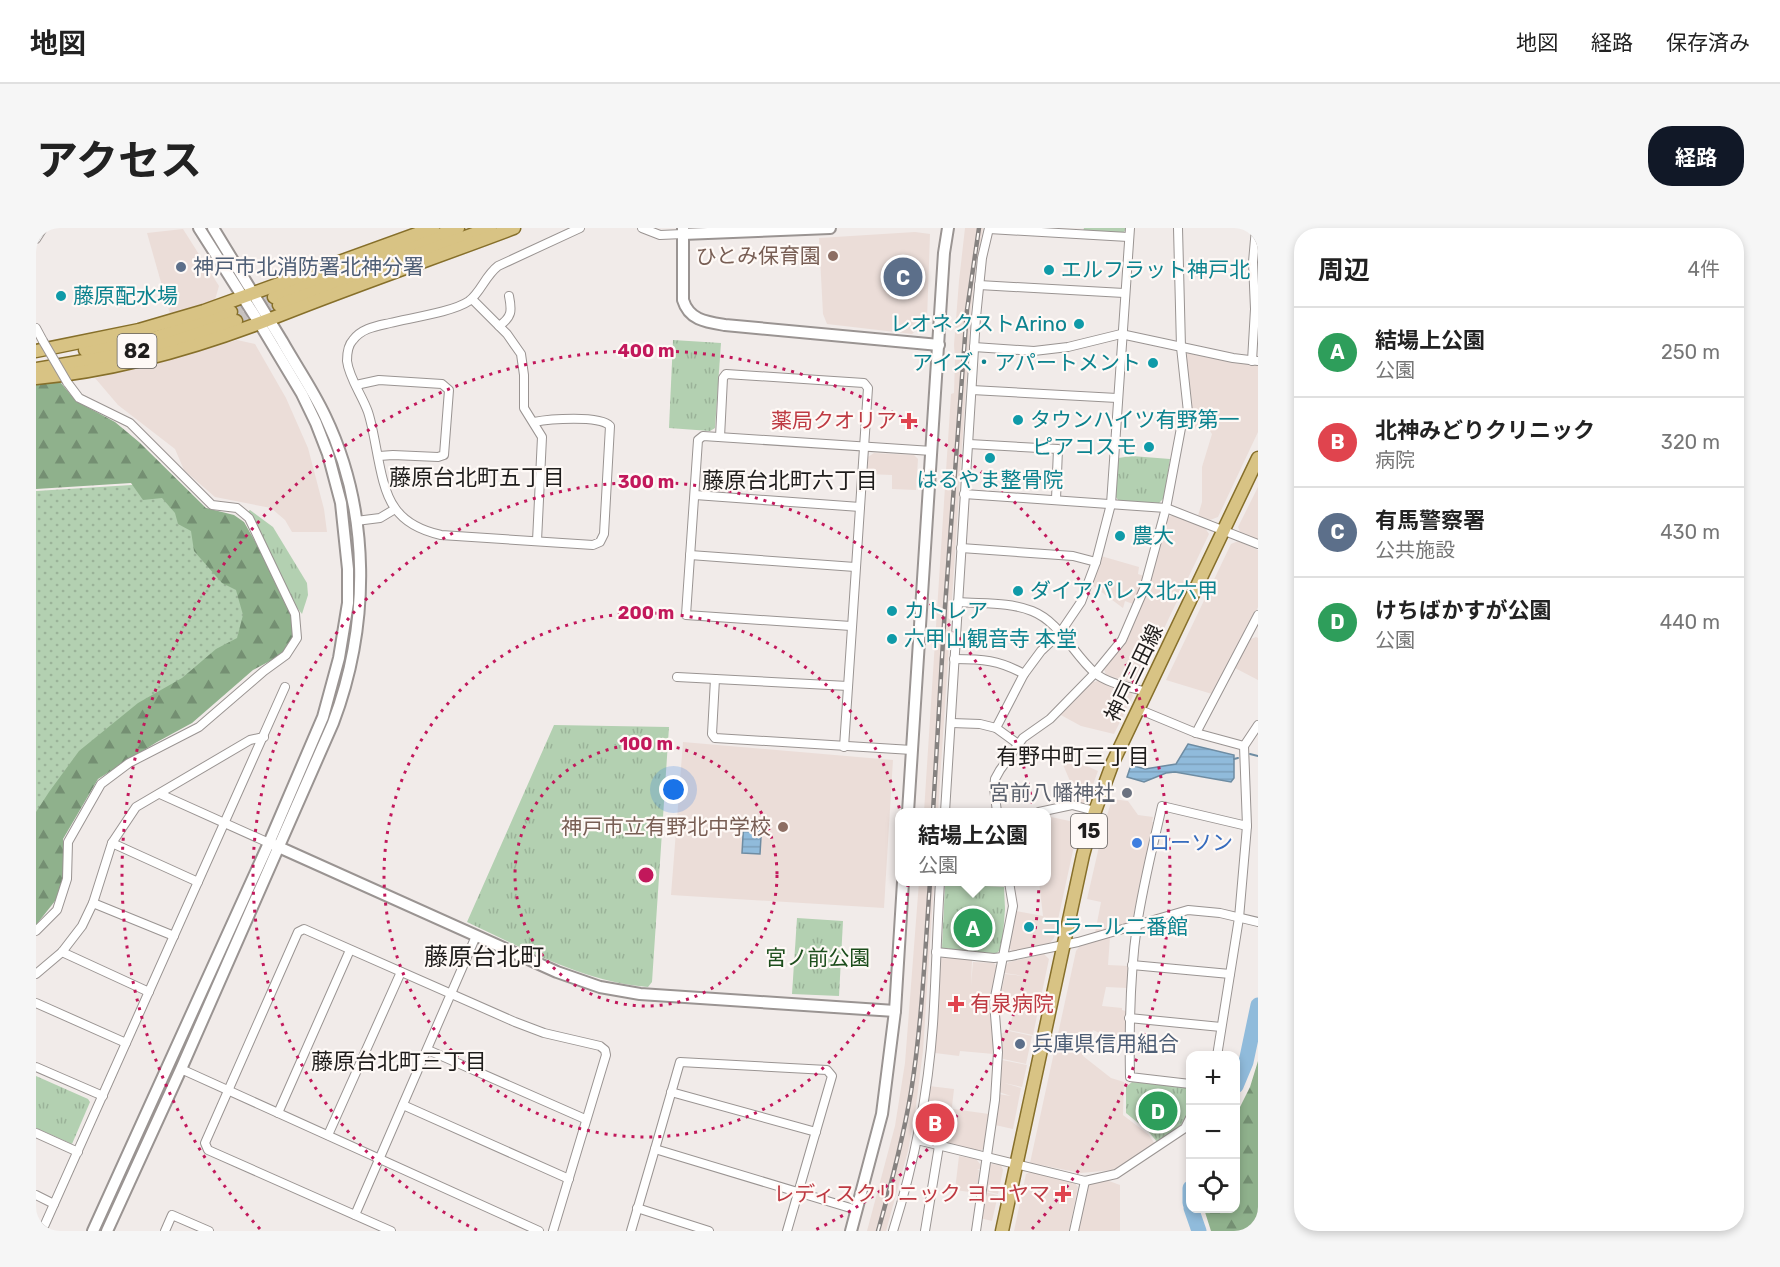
<!DOCTYPE html>
<html lang="ja">
<meta charset="utf-8">
<style>
body{margin:0;font-family:Rubik,"Noto Sans JP",sans-serif;background:#f6f6f6;color:#222}
.controls{position:absolute;right:18px;bottom:18px;display:grid;overflow:hidden;border-radius:12px;box-shadow:0 3px 9px #0003}
.controls button{width:54px;height:54px;display:grid;place-items:center;padding:0;border:0;border-bottom:2px solid #e0e0e0;background:#fff;color:#222;font:30px sans-serif}
.you{position:absolute;left:638px;top:562px;width:21px;height:21px;margin:-15px;border:4px solid #fff;border-radius:50%;background:#1a73e8;box-shadow:0 0 0 9px #1a73e833}
.badge{display:grid;place-items:center;width:39px;height:39px;border-radius:50%;background:#111827;color:#fff;font-size:20px;font-weight:700}
.pin{position:absolute;translate:-50% -50%;border:3px solid #fff;box-shadow:0 2px 6px #0006}
.popup{position:absolute;left:859px;top:580px;width:156px;height:78px;box-sizing:border-box;display:grid;place-content:center;border-radius:12px;background:#fff;filter:drop-shadow(0 2px 4px #0005);font-size:20px;white-space:nowrap;color:#767676}
.popup b{font-size:22px;color:#222}
.popup::after{content:'';position:absolute;left:50%;top:100%;margin-left:-12px;border:12px solid transparent;border-top-color:#fff}
.list{margin:0;padding:0;list-style:none}
h2{display:flex;justify-content:space-between;align-items:center;height:78px;margin:0;padding:0 24px;font-size:26px}
h2 small{font-size:20px;font-weight:400;color:#767676}
.list li{display:grid;grid-template-columns:39px 1fr auto;gap:18px;align-items:center;box-sizing:border-box;height:90px;padding:0 24px;border-top:2px solid #e0e0e0}
.list b{display:block;font-size:22px;white-space:nowrap}
.list p{margin:0;font-size:20px;white-space:nowrap;color:#767676}
.list em{font-size:20px;font-style:normal;color:#767676}
.icon{flex:none;width:33px;height:33px;fill:none;stroke:currentColor;stroke-width:2;stroke-linecap:round;stroke-linejoin:round}
.map{position:relative;flex:none;width:1222px;height:1003px;overflow:hidden;border-radius:24px}
header{display:flex;align-items:center;gap:36px;box-sizing:border-box;height:84px;padding:0 30px;background:#fff;border-bottom:2px solid #e0e0e0}
header strong{font-size:28px}
nav{display:flex;gap:33px;margin-inline-start:auto;font-size:21px}
.intro{display:flex;align-items:center;justify-content:space-between;box-sizing:border-box;height:144px;padding:0 36px}
h1{margin:0;font-size:42px}
.button{padding:15px 27px;border-radius:24px;background:#111827;color:#fff;font-size:21px;font-weight:700}
main{display:flex;gap:36px;padding:0 36px}
aside{flex:1;background:#fff;border-radius:24px;box-shadow:0 3px 9px #0003}
.map>svg:first-child{display:block}
.built{fill:#ebddd8}
.grass{fill:url(#grass-dots)}
.forest{fill:url(#forest-firs)}
.park{fill:url(#park-tufts)}
.water{fill:url(#water-rules);stroke:#6e8ca2;stroke-width:1.5}
.lines{fill:none;stroke-linecap:round;stroke-linejoin:round}
.stream{stroke:#6e8ca2;stroke-width:2}
.river{stroke:#90bbdb;stroke-width:15}
.primary-tunnel{stroke:#c7c2c0;stroke-width:12;stroke-dasharray:12 6;stroke-linecap:butt}
.street-casing{stroke:#9a9492;stroke-width:10}
.secondary-casing{stroke:#9a9492;stroke-width:14}
.primary-casing{stroke:#866f2a;stroke-width:15}
.street{stroke:#fff;stroke-width:8}
.secondary{stroke:#fff;stroke-width:10}
.primary{stroke:#d8c384;stroke-width:12}
.rail-casing{stroke:#868280;stroke-width:4.5}
.rail{stroke:#fef9f6;stroke-width:2;stroke-dasharray:7;stroke-linecap:butt}
.street-bridge-casing{stroke:#9a9492;stroke-width:10;stroke-linecap:butt}
.street-bridge{stroke:#fff;stroke-width:8}
.ring{fill:none;stroke:#c2185b;stroke-width:3;stroke-dasharray:3 6}
.education-dot{fill:#8d6e63;stroke:#fef9f6;stroke-width:2}
.service-dot{fill:#5c6f8a;stroke:#fef9f6;stroke-width:2}
.culture-dot{fill:#0f9aa8;stroke:#fef9f6;stroke-width:2}
.health-dot{fill:#e0444e;stroke:#fef9f6;stroke-width:2}
.worship-dot{fill:#6b7280;stroke:#fef9f6;stroke-width:2}
.shop-dot{fill:#3f7fe0;stroke:#fef9f6;stroke-width:2}
.labels{text-anchor:middle;stroke-width:4.5;stroke-linejoin:round;paint-order:stroke}
.shield{fill:#fef9f6;stroke:#625f5d;stroke-width:1.5}
.shield-label{font-size:20px;font-weight:bold;fill:#1f1d1c}
.education-label{font-size:21px;fill:#785e54;stroke:#fef9f6;text-anchor:end}
.service-label{font-size:21px;fill:#4e5e75;stroke:#fef9f6;text-anchor:start}
.culture-label{font-size:21px;fill:#0d838f;stroke:#fef9f6;text-anchor:start}
.health-label{font-size:21px;fill:#be3a42;stroke:#fef9f6;text-anchor:end}
.street-label{font-size:21px;fill:#1f1d1c;stroke:#fef9f6}
.worship-label{font-size:21px;fill:#5b616d;stroke:#fef9f6;text-anchor:end}
.shop-label{font-size:21px;fill:#366cbe;stroke:#fef9f6;text-anchor:start}
.park-label{font-size:21px;fill:#1d4e1c;stroke:#fef9f6}
.neighbourhood-label{font-size:22px;fill:#1f1d1c;stroke:#fef9f6}
.quarter-label{font-size:24px;fill:#1f1d1c;stroke:#fef9f6}
.centre{fill:#c2185b;stroke:#fef9f6;stroke-width:3}
.ring-label{font-size:18px;text-anchor:middle;font-weight:bold;fill:#c2185b;stroke:#fef9f6;stroke-width:4.5;stroke-linejoin:round;paint-order:stroke}
</style>
<header>
<strong>地図</strong>
<nav><a>地図</a><a>経路</a><a>保存済み</a></nav>
</header>
<div class="intro"><h1>アクセス</h1><a class="button">経路</a></div>
<main>
<div class="map">
<svg width="1222" height="1003" viewBox="0 0 1222 1003">
<defs>
<pattern id="grass-dots" width="8" height="8" patternUnits="userSpaceOnUse" patternTransform="scale(1.5)"><rect width="8" height="8" fill="#b3d0b1"/><path d="M2 2h.1M6 6h.1" fill="none" stroke="#9ab298" stroke-width="1.8" stroke-linecap="round"/></pattern>
<pattern id="forest-firs" width="22" height="20" patternUnits="userSpaceOnUse" patternTransform="scale(1.5)"><rect width="22" height="20" fill="#8fb18c"/><path d="M5 1l3.5 6h-7zM16 11l3.5 6h-7z" fill="#748f72"/></pattern>
<pattern id="park-tufts" width="24" height="20" patternUnits="userSpaceOnUse" patternTransform="scale(1.5)"><rect width="24" height="20" fill="#b3d0b1"/><path d="M3 7l-1-3M5 7V3M7 7l1-3M15 17l-1-3M17 17v-4M19 17l1-3" fill="none" stroke="#9ab298"/></pattern>
<pattern id="water-rules" width="6" height="5" patternUnits="userSpaceOnUse" patternTransform="scale(1.5)"><rect width="6" height="5" fill="#90bbdb"/><path d="M0 2.5h6" fill="none" stroke="#7ca0bb"/></pattern>
</defs>
<rect width="100%" height="100%" fill="#f1ebe9"/>
<g class="built">
<path d="M929,0H947L938,52L935,82L902,584H888L915,166L918,165L919,131L918,117L923,53Z"/>
<path d="M147,1L183,58L179,72L134,86L111,5Z"/>
<path d="M879,4L894,6L891,92L876,106L791,96L787,86L783,10Z"/>
<path d="M201,112L219,116L250,170L272,220L288,281L291,304H256L249,292L235,280L179,269L148,242L139,221L82,177L59,150L130,133Z"/>
<path d="M1152,125L1198,135L1222,137V204L1182,289L1174,292L1162,288L1166,274V239L1176,206L1174,203L1149,197V128Z"/>
<path d="M838,225L878,227L882,231L880,262L856,261V247L831,246L832,229Z"/>
<path d="M1222,259V314L1205,306L1202,299Z"/>
<path d="M1138,287L1169,300L1173,306L1103,453L1098,455L1070,447L1068,441L1086,414L1113,357L1132,289Z"/>
<path d="M1202,313L1222,322V379L1212,401L1176,466L1130,452L1195,316Z"/>
<path d="M1065,328L1103,339L1102,346L1108,348L1097,376L1089,373L1087,380L1056,357Z"/>
<path d="M1220,409L1222,410V452L1199,440L1215,411Z"/>
<path d="M1062,453L1094,462L1097,468L1078,506L1045,498L1023,486L1057,454Z"/>
<path d="M647,514L857,532L848,680L635,667Z"/>
<path d="M1022,525L1062,543L1051,573L1046,576L1037,573L1040,567Z"/>
<path d="M1076,571L1092,573L1102,587L1117,589L1116,594H1119L1097,689L1094,694L1059,705L1065,674L1051,671L1068,597Z"/>
<path d="M1015,587V589L1043,595L1018,710L1012,717L979,725L973,720L980,683L1007,688L1003,654H1010L1011,588Z"/>
<path d="M883,654H898L887,823L880,878L872,923L850,1003H831L859,898L869,835Z"/>
<path d="M1074,709L1072,737L1093,738L1091,760L1070,759L1066,778L1086,780V782L1090,783L1089,817L1057,802L1047,828L1075,850L1088,854L1087,887L1113,907L1119,916L1077,942L1045,945L994,935L1040,723L1044,718Z"/>
<path d="M1008,726L1013,731L997,807L973,802L980,773L964,770L969,746L988,748L968,745L969,738L973,734Z"/>
<path d="M908,728L936,732L935,757L937,734L958,735L962,740L954,779L958,826L924,823L923,828L899,825L902,733Z"/>
<path d="M973,803L996,808L990,836L967,831L964,806Z"/>
<path d="M966,832L991,837L986,859L968,855L985,860L977,901L959,897L962,866L975,868L963,864Z"/>
<path d="M893,858L918,861L913,905L917,881L953,886L947,921L943,923L889,912L886,907L891,874L907,875L891,872Z"/>
<path d="M923,928L940,931L944,936V941H941L943,942L941,965L919,962Z"/>
<path d="M956,936L965,937L967,942L962,966L949,963L952,938Z"/>
<path d="M995,944L1038,954L1042,959L1033,1003H978L990,946Z"/>
<path d="M1073,953L1084,957V1003H1041L1050,959L1055,954Z"/>
<path d="M948,964L962,967L956,993L944,990Z"/>
</g>
<path class="grass" d="M143,254L239,396L69,517L0,619V263Z"/>
<g class="forest">
<path d="M0,155H25L40,173L79,194L103,214L170,280L198,287L208,294L235,341L256,387L257,409L247,426L217,442L156,495L121,514L62,551L27,611L28,645L23,668L0,697V584L13,564L43,523L102,475L146,450L180,421L201,410L207,387L200,362L186,355L158,323L155,303L142,296L139,285L126,270L107,272L95,255L0,261Z"/>
<path d="M1222,833V994H1220L1219,1003H1175L1168,981L1200,980V887L1214,859Z"/>
</g>
<g class="park">
<path d="M1048,0H1091L1087,5L1047,3Z"/>
<path d="M637,112L685,115L679,200L674,203L633,200Z"/>
<path d="M1096,228L1134,231L1128,270L1123,275L1083,273L1079,268L1082,230Z"/>
<path d="M214,282L237,299L271,355L272,367L266,386L259,377L209,286Z"/>
<path d="M518,497L633,499L616,754L612,759C547,754 489,721 431,694Z"/>
<path d="M909,656L968,659L969,681L966,720L960,726L906,720Z"/>
<path d="M761,690L807,693L803,768L756,766Z"/>
<path d="M0,848L52,871L54,874L36,916L0,900Z"/>
<path d="M1096,854L1154,859C1154,894 1149,896 1122,915L1112,903L1090,885V859Z"/>
</g>
<g class="water">
<path d="M1152,516L1198,527V550L1195,554L1139,544L1130,545L1108,554L1091,549L1095,537L1109,541L1140,536Z"/>
<path d="M708,591L726,592L724,626L706,625Z"/>
</g>
<g class="lines">
<g class="stream">
<path d="M1214,526L1222,528"/>
<path d="M1198,531L1202,530"/>
</g>
<g class="river">
<path d="M1200,858L1210,834L1222,777"/>
<path d="M1154,960V975"/>
<path d="M1155,980L1163,1003"/>
</g>
<g class="primary-tunnel">
<path d="M195,84L238,69"/>
<path d="M200,93L243,77"/>
</g>
<g class="street-casing">
<g id="street">
<path d="M606,0L624,7L647,6"/>
<path d="M953,1L1092,9"/>
<path d="M0,11L7,0"/>
<path d="M943,57L1088,65"/>
<path d="M436,71L471,106L485,126L488,147V180L506,209L501,313"/>
<path d="M463,98C476,89 476,83 473,68"/>
<path d="M0,100L7,113"/>
<path d="M938,119L998,123L1032,119L1085,106L1197,130L1222,133"/>
<path d="M1216,133L1219,81L1217,34L1220,0"/>
<path d="M320,157L343,152L406,156L413,162L408,227L402,229L357,227L343,228"/>
<path d="M936,162L1081,170"/>
<path d="M498,194C513,191 564,187 574,198L568,306L564,314L557,317L405,307C387,303 370,296 359,280C343,259 341,211 332,184C326,167 313,150 311,133C311,126 312,117 317,112C326,100 341,98 354,95C374,90 417,84 433,73C445,64 449,48 462,38L544,0"/>
<path d="M684,209L687,150L690,146L828,155L832,160L808,519"/>
<path d="M933,216L1022,221L1020,271"/>
<path d="M928,266L1130,280L1222,316"/>
<path d="M659,267L824,279"/>
<path d="M320,293L344,290L359,281"/>
<path d="M925,320L1037,328L1060,334"/>
<path d="M654,327L819,339"/>
<path d="M922,374C946,376 974,374 996,383C1024,394 1037,426 1059,445C1072,456 1095,459 1111,464"/>
<path d="M815,398L650,387L662,212L667,208L896,223"/>
<path d="M918,431C946,431 963,432 988,446"/>
<path d="M641,449L812,458"/>
<path d="M679,451L676,506L679,510L876,522"/>
<path d="M1102,481L1160,505L1208,518L1211,598L1203,690L1181,828"/>
<path d="M916,495L944,496L960,500"/>
<path d="M1160,505L1222,387"/>
<path d="M982,516L960,500L988,446L1005,423L1024,405L1045,374L1060,334L1075,276L1094,0"/>
<path d="M1208,518L1222,497"/>
<path d="M124,566L233,615"/>
<path d="M909,584L940,89L946,30L953,0"/>
<path d="M961,584L958,560L959,551L964,542L987,510L1014,491L1059,445L1086,412L1108,361L1130,280L1145,200L1152,184L1145,119L1142,0"/>
<path d="M1003,584L1036,577L1059,583"/>
<path d="M76,615L162,654"/>
<path d="M57,675L138,708"/>
<path d="M0,703L21,682L31,651L32,614L65,556L93,535L163,499L228,443L250,427L261,410L259,386L213,290L201,280L176,277L94,195L43,170L31,154"/>
<path d="M26,724L113,764"/>
<path d="M900,724L958,730L975,728L1042,714L1152,682L1184,685L1222,694"/>
<path d="M1096,737L1194,746"/>
<path d="M0,746L26,724L46,698L57,675L76,615L100,579L214,512L228,509"/>
<path d="M0,775L90,815"/>
<path d="M1093,790L1185,799"/>
<path d="M392,822L549,891"/>
<path d="M0,839L67,868"/>
<path d="M145,841L503,1003"/>
<path d="M1154,856L1094,849C1093,798 1094,747 1101,697C1107,657 1117,618 1126,578L1211,598"/>
<path d="M635,864L780,904"/>
<path d="M367,877L533,951"/>
<path d="M242,885L314,722"/>
<path d="M0,905L42,924"/>
<path d="M292,907L365,744"/>
<path d="M881,912L1049,953L1080,946L1149,900L1154,890"/>
<path d="M0,967L18,976"/>
<path d="M601,980L673,1003"/>
<path d="M319,987L440,708"/>
<path d="M6,1003L249,459"/>
<path d="M129,1003L136,987L173,1003"/>
<path d="M355,1003L172,922L169,915L262,704L268,701L479,794L508,805L564,818L569,822L570,827L517,1003"/>
<path d="M595,1003L619,921"/>
<path d="M751,1003L796,848L791,842L644,834L619,921L821,982"/>
<path d="M857,1003C878,936 892,866 897,796C900,748 901,701 904,654"/>
<path d="M889,1003L903,918"/>
<path d="M940,1003L959,872L962,824L958,774L977,678L973,654"/>
<path d="M1038,1003L1049,953"/>
</g>
</g>
<g class="secondary-casing">
<g id="secondary">
<path d="M647,0V72C653,92 670,94 689,97L903,117"/>
<path d="M647,6L794,0"/>
<path d="M872,584L908,25L912,0"/>
<path d="M236,616L521,744L564,759L604,766L859,783"/>
<path d="M57,1003L233,615L287,489L303,430L312,375V341L305,275L292,226L280,195L266,166L224,96L163,0"/>
<path d="M71,1003L145,841L297,495C334,397 335,284 289,188C277,162 260,138 246,113C223,75 200,38 177,0"/>
<path d="M815,1003L846,886L859,783L867,654"/>
</g>
</g>
<g class="primary-casing">
<g id="primary">
<path d="M238,69L422,0"/>
<path d="M243,77L454,0"/>
<path d="M49,122L121,109L195,84"/>
<path d="M0,123L103,102L168,83L397,0"/>
<path d="M0,141L95,125L134,115L200,93"/>
<path d="M0,150C85,142 167,118 247,86C323,56 401,29 478,0"/>
<path d="M966,1003L1047,627L1059,583L1077,534L1222,230"/>
</g>
</g>
<use href="#street" class="street"/>
<use href="#secondary" class="secondary"/>
<use href="#primary" class="primary"/>
<g class="rail-casing">
<g id="rail">
<path d="M897,584L909,379L931,82L943,0"/>
<path d="M842,1003C855,957 867,911 875,864C886,795 889,724 894,654"/>
</g>
</g>
<use href="#rail" class="rail"/>
<g class="street-bridge-casing">
<path id="street-bridge" d="M7,113L31,154"/>
</g>
<use href="#street-bridge" class="street-bridge"/>
</g>
<g class="ring">
<circle cx="610" cy="647" r="131"/>
<circle cx="610" cy="647" r="262"/>
<path d="M441 1002A393 393 0 1 1 779 1002"/>
<path d="M224 1001A524 524 0 1 1 996 1001"/>
</g>
<g class="education-dot">
<circle cx="797" cy="28" r="6"/>
<circle cx="747" cy="599" r="6"/>
</g>
<g class="service-dot">
<circle cx="145" cy="39" r="6"/>
<circle cx="984" cy="816" r="6"/>
</g>
<g class="culture-dot">
<circle cx="1013" cy="42" r="6"/>
<circle cx="25" cy="68" r="6"/>
<circle cx="1043" cy="96" r="6"/>
<circle cx="1117" cy="135" r="6"/>
<circle cx="982" cy="192" r="6"/>
<circle cx="1113" cy="219" r="6"/>
<circle cx="954" cy="230" r="6"/>
<circle cx="1084" cy="308" r="6"/>
<circle cx="982" cy="363" r="6"/>
<circle cx="856" cy="383" r="6"/>
<circle cx="856" cy="411" r="6"/>
<circle cx="993" cy="699" r="6"/>
</g>
<g class="health-dot">
<path d="M870 184h6v6h6v6h-6v6h-6v-6h-6v-6h6z"/>
<path d="M917 767h6v6h6v6h-6v6h-6v-6h-6v-6h6z"/>
<path d="M1024 957h6v6h6v6h-6v6h-6v-6h-6v-6h6z"/>
</g>
<circle class="worship-dot" cx="1091" cy="565" r="6"/>
<circle class="shop-dot" cx="1101" cy="615" r="6"/>
<g class="labels">
<g class="shield">
<rect x="81.5" y="106" width="39" height="34" rx="4.5"/>
<rect x="1035" y="586" width="36" height="34" rx="4.5"/>
</g>
<g class="shield-label">
<text x="101" y="130">82</text>
<text x="1053" y="610">15</text>
</g>
<g class="education-label">
<text x="785" y="35">ひとみ保育園</text>
<text x="735" y="606">神戸市立有野北中学校</text>
</g>
<g class="service-label">
<text x="157" y="46">神戸市北消防署北神分署</text>
<text x="996" y="823">兵庫県信用組合</text>
</g>
<g class="culture-label">
<text x="1025" y="49">エルフラット神戸北</text>
<text x="37" y="75">藤原配水場</text>
<text x="1031" y="103" text-anchor="end">レオネクストArino</text>
<text x="1105" y="142" text-anchor="end">アイズ・アパートメント</text>
<text x="994" y="199">タウンハイツ有野第一</text>
<text x="1101" y="226" text-anchor="end">ピアコスモ</text>
<text x="954" y="259" text-anchor="middle">はるやま整骨院</text>
<text x="1096" y="315">農大</text>
<text x="994" y="370">ダイアパレス北六甲</text>
<text x="868" y="390">カトレア</text>
<text x="868" y="418">六甲山観音寺 本堂</text>
<text x="1005" y="706">コラール二番館</text>
</g>
<g class="health-label">
<text x="861" y="200">薬局クオリア</text>
<text x="934" y="783" text-anchor="start">有泉病院</text>
<text x="1014" y="973">レディスクリニック ヨコヤマ</text>
</g>
<g class="street-label">
<text transform="translate(1098 445) rotate(-64)" y="7">神戸三田線</text>
</g>
<g class="worship-label">
<text x="1079" y="572">宮前八幡神社</text>
</g>
<g class="shop-label">
<text x="1113" y="622">ローソン</text>
</g>
<g class="park-label">
<text x="782" y="737">宮ノ前公園</text>
</g>
<g class="neighbourhood-label">
<text x="441" y="257">藤原台北町五丁目</text>
<text x="754" y="260">藤原台北町六丁目</text>
<text x="1037" y="536">有野中町三丁目</text>
<text x="363" y="841">藤原台北町三丁目</text>
</g>
<g class="quarter-label">
<text x="448" y="737">藤原台北町</text>
</g>
</g>
<circle cx="610" cy="647" r="9" class="centre"/>
<g class="ring-label">
<text x="610" y="129">400 m</text>
<text x="610" y="260">300 m</text>
<text x="610" y="391">200 m</text>
<text x="610" y="522">100 m</text>
</g>
</svg>
<div class="controls">
<button>+</button>
<button>−</button>
<button><svg class="icon" aria-label="locate" viewBox="0 0 24 24"><circle cx="12" cy="12" r="6"/><path d="M12 2v4M12 18v4M2 12h4M18 12h4"/></svg></button>
</div>
<div class="you"></div>
<div class="pin badge" style="left:937px;top:700px;background:#2e9e5b">A</div>
<div class="popup"><b>結場上公園</b>公園</div>
<div class="pin badge" style="left:899px;top:895px;background:#e0444e">B</div>
<div class="pin badge" style="left:867px;top:49px;background:#5c6f8a">C</div>
<div class="pin badge" style="left:1122px;top:883px;background:#2e9e5b">D</div>
</div>
<aside>
<h2>周辺<small>4件</small></h2>
<ul class="list">
<li><span class="badge" style="background:#2e9e5b">A</span><div><b>結場上公園</b><p>公園</p></div><em>250 m</em></li>
<li><span class="badge" style="background:#e0444e">B</span><div><b>北神みどりクリニック</b><p>病院</p></div><em>320 m</em></li>
<li><span class="badge" style="background:#5c6f8a">C</span><div><b>有馬警察署</b><p>公共施設</p></div><em>430 m</em></li>
<li><span class="badge" style="background:#2e9e5b">D</span><div><b>けちばかすが公園</b><p>公園</p></div><em>440 m</em></li>
</ul>
</aside>
</main>
